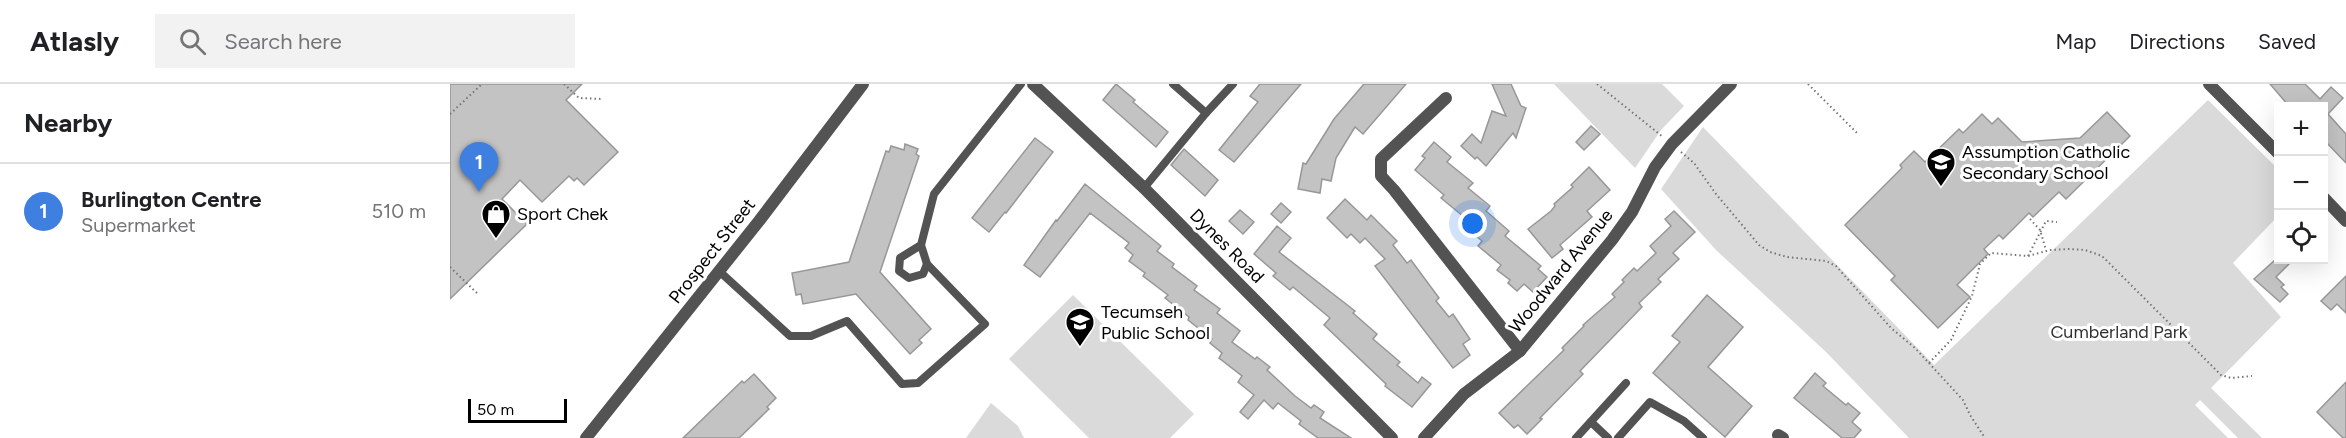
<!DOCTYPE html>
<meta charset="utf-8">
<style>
body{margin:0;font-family:Figtree,sans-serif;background:#f2f2f2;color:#202124}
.controls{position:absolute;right:18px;top:18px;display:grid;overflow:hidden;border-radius:0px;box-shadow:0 6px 24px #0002}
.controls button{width:54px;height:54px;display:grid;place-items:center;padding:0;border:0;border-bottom:2px solid #e0e0e0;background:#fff;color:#202124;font:30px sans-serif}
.scale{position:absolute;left:18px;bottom:15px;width:99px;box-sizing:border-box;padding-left:6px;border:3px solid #000;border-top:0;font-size:16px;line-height:21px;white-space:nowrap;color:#000;-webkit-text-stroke:4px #fff;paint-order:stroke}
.you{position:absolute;left:1023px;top:140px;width:21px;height:21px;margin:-15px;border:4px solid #fff;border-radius:50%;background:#1a73e8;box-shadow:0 0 0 9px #1a73e833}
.badge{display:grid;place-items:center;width:39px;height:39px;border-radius:50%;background:#0b8043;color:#fff;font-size:20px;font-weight:700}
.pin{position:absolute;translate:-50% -50px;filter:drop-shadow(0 2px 3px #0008)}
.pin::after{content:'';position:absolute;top:32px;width:21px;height:18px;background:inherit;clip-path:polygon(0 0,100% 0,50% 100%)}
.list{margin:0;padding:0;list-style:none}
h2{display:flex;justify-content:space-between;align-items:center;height:78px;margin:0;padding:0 24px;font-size:26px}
h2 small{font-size:20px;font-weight:400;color:#757577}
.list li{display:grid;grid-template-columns:39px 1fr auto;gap:18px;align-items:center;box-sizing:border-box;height:96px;padding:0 24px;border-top:2px solid #e0e0e0}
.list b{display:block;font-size:22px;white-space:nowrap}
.list p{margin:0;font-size:20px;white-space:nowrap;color:#757577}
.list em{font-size:20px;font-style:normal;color:#757577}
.icon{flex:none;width:33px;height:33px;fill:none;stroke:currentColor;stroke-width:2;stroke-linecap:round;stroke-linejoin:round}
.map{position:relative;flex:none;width:1896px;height:354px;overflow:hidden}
header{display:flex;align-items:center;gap:36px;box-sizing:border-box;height:84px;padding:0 30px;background:#fff;border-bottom:2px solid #e0e0e0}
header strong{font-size:28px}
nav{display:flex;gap:33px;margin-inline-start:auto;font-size:21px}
.search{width:420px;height:54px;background:#f2f2f2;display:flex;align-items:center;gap:15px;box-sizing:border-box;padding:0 21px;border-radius:0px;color:#757577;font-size:22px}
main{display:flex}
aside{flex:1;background:#fff}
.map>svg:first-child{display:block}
.green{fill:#dadada}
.building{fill:#c3c3c3;stroke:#979797;stroke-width:1.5}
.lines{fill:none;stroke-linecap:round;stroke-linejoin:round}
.path{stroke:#757575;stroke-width:2;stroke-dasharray:1.5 3;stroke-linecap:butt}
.service{stroke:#535353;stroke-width:8}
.minor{stroke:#535353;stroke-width:12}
.tertiary{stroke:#535353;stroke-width:12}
.labels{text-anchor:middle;stroke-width:6;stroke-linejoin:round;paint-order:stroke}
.poi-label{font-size:18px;fill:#000;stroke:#fff;text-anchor:start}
.street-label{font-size:18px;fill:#000;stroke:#fff}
.park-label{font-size:18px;fill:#313131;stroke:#fff}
</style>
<header>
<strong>Atlasly</strong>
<div class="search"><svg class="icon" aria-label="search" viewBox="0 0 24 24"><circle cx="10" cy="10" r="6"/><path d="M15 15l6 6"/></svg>Search here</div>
<nav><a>Map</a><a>Directions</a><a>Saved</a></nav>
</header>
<main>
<aside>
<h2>Nearby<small></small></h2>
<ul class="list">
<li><span class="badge" style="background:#3f7fe0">1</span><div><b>Burlington Centre</b><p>Supermarket</p></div><em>510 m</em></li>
</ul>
</aside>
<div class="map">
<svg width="1896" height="354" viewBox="0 0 1896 354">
<rect width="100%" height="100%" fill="#fff"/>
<g class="green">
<path d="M1104,0H1212L1234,22L1211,46L1185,84Z"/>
<path d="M1758,16L1828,85V132L1783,179L1831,233L1761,304L1812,354H1788L1750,316L1745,321L1778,354H1459L1376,268L1266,166L1211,105L1253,43L1484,281Z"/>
<path d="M623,211L744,330L720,354H639L559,275Z"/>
<path d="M541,319L568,342L574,354H516Z"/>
</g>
<g class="building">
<path d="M0,0H132L116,16L168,68L134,101L127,94L124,97L119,92L92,118L70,96L52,115L77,140L0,215Z"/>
<path d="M666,0L685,16L683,18L718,48L706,63L653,16Z"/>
<path d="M810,0H851L784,78L769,66L808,18L800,12Z"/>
<path d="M914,0H956L913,50L905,43L886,74L881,97L872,95L870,109L848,105L853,79L856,80L884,35Z"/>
<path d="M1042,0H1061L1071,22L1076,24L1066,54L1063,49L1036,82L1027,73L1025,75L1011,62L1022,50L1031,59L1042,27L1056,32Z"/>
<path d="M1820,0H1855L1870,15L1881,3L1893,14L1878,30L1896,50V79L1874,56V22H1839Z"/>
<path d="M1657,28L1680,52L1616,115L1609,108L1583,133L1579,129L1553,155L1549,151L1534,165L1538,170L1507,201L1520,213L1488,244L1441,196L1445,192L1395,141L1452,84L1450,81L1464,67L1475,78L1509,45L1513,49L1532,30L1542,40L1548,34L1572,58L1630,54Z"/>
<path d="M1141,42L1150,50L1134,66L1126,58Z"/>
<path d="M585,54L603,68L556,129L555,128L539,148L522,134Z"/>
<path d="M984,58L1001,73L997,78L1023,99L1018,104L1040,122L1036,127L1059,147L1055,152L1091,182L1088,185L1097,193L1083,208L1074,200L1067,207L1058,199L1060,196L1047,186L1051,181L1028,162L1032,157L1010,138L1014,133L991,114L994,111L965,86L975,74L972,72Z"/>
<path d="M455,60L468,65L466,70L469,72L430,188L481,245L469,256L472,259L460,270L406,210L353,220L351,210L346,211L342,189L399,178L436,67L439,68L441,62L454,66Z"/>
<path d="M734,65L768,96L755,112L721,81Z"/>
<path d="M1139,83L1160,106L1137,127L1142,133L1110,161L1113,165L1102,174L1078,145L1101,127L1105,122L1104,120L1123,103L1121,101Z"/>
<path d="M635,100L711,162L707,167L724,180L722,183L747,202L744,206L770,225L767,229L790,247L782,258L805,275L807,273L820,283L817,286L845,312L861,324L864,321L874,328L870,334L901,354H868L849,340L851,337L828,319L823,325L814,316L798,335L790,328L804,311L788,298L792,292L769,274L772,269L760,259L762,255L738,236L739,233L715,214L718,211L693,192L695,189L679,177L683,171L675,164L679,159L640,129L590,193L574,181L606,136L607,137Z"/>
<path d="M895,115L917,136L921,131L947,157L943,161L957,179L961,176L989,214L986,217L999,233L1003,230L1020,255L1013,260L1020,271L1003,284L925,182L935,175L915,154L910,159L901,150L897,154L877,134Z"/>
<path d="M831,119L841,128L831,139L821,130Z"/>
<path d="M790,126L804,138L793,150L779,137Z"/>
<path d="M1224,127L1245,148L1223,169L1229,175L1208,195L1211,198L1189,219L1192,223L1130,287L1133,290L1090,334L1092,335L1077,350L1068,341L1064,344L1049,329L1114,266L1112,264L1134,242L1133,241L1165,213L1162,210L1174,198L1172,196L1184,184L1187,187L1206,169L1200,162L1221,142L1215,135Z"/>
<path d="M827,142L841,154L829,168L905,227L903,229L927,250L923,255L950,278L947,281L968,299L972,293L981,300L962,323L935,302L936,300L874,241L880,234L843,203L840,206L823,192L826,189L804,170Z"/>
<path d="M1825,176H1843L1826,193L1834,201L1831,203L1838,210L1830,218L1804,195Z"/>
<path d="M1896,192V229L1887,220L1881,226L1871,217Z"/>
<path d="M1257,211L1293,243L1258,283L1302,322L1275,353L1203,289L1230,258L1222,252Z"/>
<path d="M1365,289L1376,299L1373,302L1396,321L1398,319L1410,329L1402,338L1411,346L1404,354H1392L1344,314Z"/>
<path d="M304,290L326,314L317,323L319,325L289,354H233L292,297L294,299Z"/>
<path d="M1896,298V354H1893L1867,328Z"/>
</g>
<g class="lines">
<g class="path">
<path d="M114,0L129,14L152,15"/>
<path d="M1147,0L1213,53"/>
<path d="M1358,0L1407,49"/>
<path d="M0,30L32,0"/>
<path d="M1231,68L1244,79L1266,110L1309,161L1320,168L1337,173L1376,177L1386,182L1441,244L1465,264L1513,316L1520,331L1535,354"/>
<path d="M1580,135L1590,146L1596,166"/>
<path d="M1578,172L1596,137L1607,138"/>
<path d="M0,183L29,211"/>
<path d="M1479,279L1501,256L1522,212L1530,180L1541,169L1578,172L1600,166L1618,165L1635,166L1652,172L1771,291L1781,294L1802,292"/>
</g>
<g class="service">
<path d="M723,0L756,29"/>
<path d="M694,104L756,29L783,0"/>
<path d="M471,161L450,174L449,187L459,194L473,190L477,180L471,161L484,110L571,0"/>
<path d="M269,187L340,252H361L397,237L452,300L468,299L535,240L477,180"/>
<path d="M1141,338L1158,354"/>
<path d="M1126,354L1176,299"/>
<path d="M1168,354L1200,318L1234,337L1253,354"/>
</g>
<g class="minor">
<path d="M583,0L694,104L942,354"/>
<path d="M996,14L931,75V92L944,106L1070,267"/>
<path d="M1328,351L1333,354"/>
<path d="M974,354L1014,310L1070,267L1162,156L1182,128L1205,83L1222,60L1281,0"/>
</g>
<g class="tertiary">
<path d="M1759,0L1828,69"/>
<path d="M1874,114L1896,137"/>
<path d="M136,354L309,137L413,0"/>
</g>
</g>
<defs>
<g id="school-pin" transform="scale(1.5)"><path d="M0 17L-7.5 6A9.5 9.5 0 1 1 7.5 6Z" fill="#000" stroke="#fff"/><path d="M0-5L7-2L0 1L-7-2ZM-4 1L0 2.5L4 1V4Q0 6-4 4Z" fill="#fff"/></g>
<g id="shop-pin" transform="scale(1.5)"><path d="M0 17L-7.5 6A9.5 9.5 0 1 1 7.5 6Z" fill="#000" stroke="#fff"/><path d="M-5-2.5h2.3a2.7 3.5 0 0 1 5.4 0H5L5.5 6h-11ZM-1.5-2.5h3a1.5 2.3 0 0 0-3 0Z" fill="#fff"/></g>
</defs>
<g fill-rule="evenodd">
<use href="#school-pin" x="1491" y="78"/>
<use href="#shop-pin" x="46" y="130"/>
<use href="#school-pin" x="630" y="238"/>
</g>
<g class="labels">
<g class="poi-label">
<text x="1512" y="74">Assumption Catholic<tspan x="1512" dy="21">Secondary School</tspan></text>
<text x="67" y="136">Sport Chek</text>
<text x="651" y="234">Tecumseh<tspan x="651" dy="21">Public School</tspan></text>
</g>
<g class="street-label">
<text transform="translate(777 162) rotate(45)" y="6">Dynes Road</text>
<text transform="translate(262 167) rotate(-52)" y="6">Prospect Street</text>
<text transform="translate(1111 187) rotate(-51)" y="6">Woodward Avenue</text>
</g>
<g class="park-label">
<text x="1669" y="254">Cumberland Park</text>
</g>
</g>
</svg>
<div class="controls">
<button>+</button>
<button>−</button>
<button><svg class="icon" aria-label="locate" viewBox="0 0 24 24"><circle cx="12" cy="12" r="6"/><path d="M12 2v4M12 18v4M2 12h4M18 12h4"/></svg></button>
</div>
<div class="scale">50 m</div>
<div class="you"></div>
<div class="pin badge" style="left:29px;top:108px;background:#3f7fe0">1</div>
</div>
</main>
